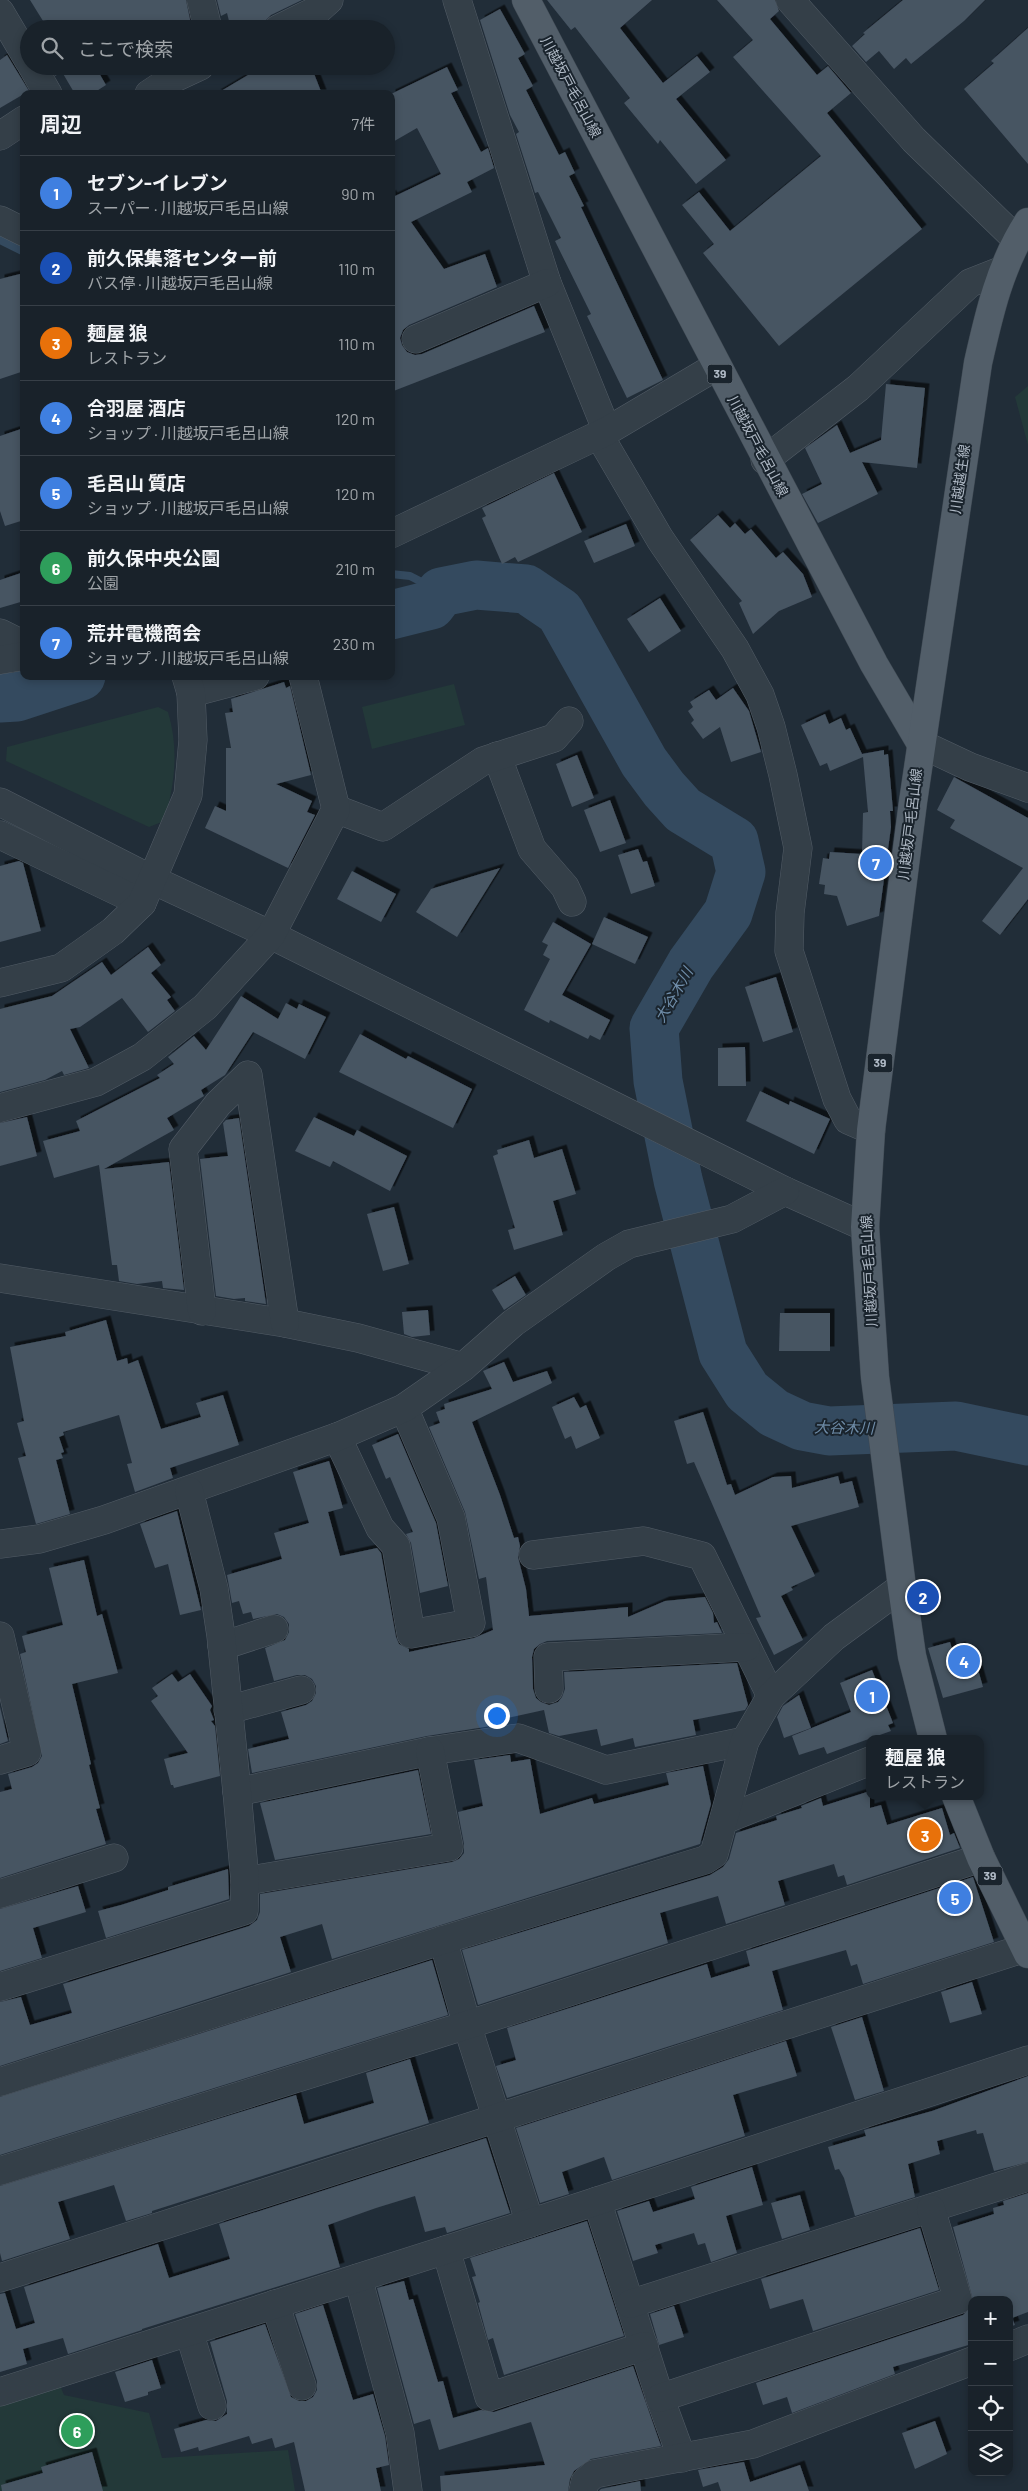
<!DOCTYPE html>
<html lang="ja">
<meta charset="utf-8">
<style>
body{margin:0;font-family:Barlow,"Noto Sans JP",sans-serif;background:#222a32;color:#f1f3f6}
.controls{position:absolute;right:15px;bottom:15px;display:grid;overflow:hidden;border-radius:10px;box-shadow:0 2px 8px #0003}
.controls button{width:45px;height:45px;display:grid;place-items:center;padding:0;border:0;border-bottom:1px solid #373f47;background:#19222a;color:#f1f3f6;font:25px sans-serif}
.you{position:absolute;left:496px;top:1715px;width:18px;height:18px;margin:-12px;border:4px solid #fff;border-radius:50%;background:#1a73e8;box-shadow:0 0 0 8px #1a73e833}
.badge{display:grid;place-items:center;width:32px;height:32px;border-radius:50%;background:#b45309;color:#fff;font-size:16px;font-weight:700}
.pin{position:absolute;translate:-50% -50%;border:2px solid #fff;box-shadow:0 1px 5px #0006}
.popup{position:absolute;left:866px;top:1735px;width:118px;height:65px;box-sizing:border-box;display:grid;place-content:center;border-radius:10px;background:#19222a;filter:drop-shadow(0 1px 4px #0005);font-size:16px;white-space:nowrap;color:#9fa4a8}
.popup b{font-size:19px;color:#f1f3f6}
.popup::after{content:'';position:absolute;left:50%;top:100%;margin-left:-10px;border:10px solid transparent;border-top-color:#19222a}
.list{margin:0;padding:0;list-style:none}
h2{display:flex;justify-content:space-between;align-items:center;height:65px;margin:0;padding:0 20px;font-size:21px}
h2 small{font-size:16px;font-weight:400;color:#9fa4a8}
.list li{display:grid;grid-template-columns:32px 1fr auto;gap:15px;align-items:center;box-sizing:border-box;height:75px;padding:0 20px;border-top:1px solid #373f47}
.list b{display:block;font-size:19px;white-space:nowrap}
.list p{margin:0;font-size:16px;white-space:nowrap;color:#9fa4a8}
.list em{font-size:16px;font-style:normal;color:#9fa4a8}
.icon{flex:none;width:28px;height:28px;fill:none;stroke:currentColor;stroke-width:2;stroke-linecap:round;stroke-linejoin:round}
.map{position:relative;flex:none;width:1028px;height:2491px;overflow:hidden}
.search{position:absolute;background:#19222a;box-shadow:0 2px 8px #0003;left:20px;top:20px;width:375px;height:55px;display:flex;align-items:center;gap:12px;box-sizing:border-box;padding:0 18px;border-radius:28px;color:#9fa4a8;font-size:19px}
.panel{position:absolute;background:#19222a;box-shadow:0 2px 8px #0003;left:20px;top:90px;width:375px;height:590px;border-radius:10px}
.map>svg:first-child{display:block}
.green{fill:#233939}
.lines{fill:none;stroke-linecap:round;stroke-linejoin:round}
.stream{stroke:#344a5f;stroke-width:8}
.river{stroke:#344a5f;stroke-width:49}
.building{fill:#475462;filter:url(#shadow)}
.minor-casing{stroke:#525c66;stroke-width:29}
.major-casing{stroke:#3e4852;stroke-width:29}
.minor{stroke:#343f48;stroke-width:28}
.major{stroke:#525e69;stroke-width:28}
.labels{text-anchor:middle;stroke-width:4;stroke-linejoin:round;paint-order:stroke}
.shield{fill:#1a242d;stroke:#828c97;stroke-width:1}
.shield-label{font-size:12px;font-weight:bold;fill:#afb9c5}
.street-label{font-size:14px;fill:#afb9c5;stroke:#1a242d}
.water-label{font-size:15px;font-style:italic;fill:#6f8da9;stroke:#1a242d}
</style>
<div class="map">
<svg width="1028" height="2491" viewBox="0 0 1028 2491">
<defs>
<filter id="shadow"><feDropShadow dx="4.5" dy="-4.5" stdDeviation="0" flood-color="#0009"/></filter>
</defs>
<rect width="100%" height="100%" fill="#212d38"/>
<g class="green">
<path d="M1028,386V445L1015,397Z"/>
<path d="M454,684L465,725L372,749L362,707Z"/>
<path d="M158,707L168,712C179,749 175,784 164,821L149,827L6,761L7,747Z"/>
<path d="M59,2383L64,2395L149,2413L162,2458L288,2450L295,2491H0V2401Z"/>
</g>
<g class="lines">
<g class="stream">
<path d="M0,240L24,252"/>
<path d="M391,574L410,576L441,592"/>
</g>
<g class="river">
<path d="M391,615L431,605L441,592L476,585L526,589L560,612L644,762L664,789L683,810L734,841L741,872L728,913L691,964L654,1028L658,1081L678,1180L723,1353L747,1391L774,1413L802,1426L829,1431L956,1426L1028,1441"/>
<path d="M0,698L17,697L81,676"/>
</g>
</g>
<g class="building">
<path d="M30,0H186L192,29H48Z"/>
<path d="M217,0H302L271,15L263,23L240,29H231L227,13L221,16Z"/>
<path d="M547,0H652L620,28L663,83L697,56L710,72L676,99L726,160L696,184L660,140L658,144L624,103L630,98L575,27L571,30Z"/>
<path d="M717,0H775L779,11L770,19L817,75L828,66L851,93L827,113L922,229L779,346L703,253L714,244L682,205L699,192L730,231L821,156L733,57L753,40Z"/>
<path d="M903,0H985L964,21L911,64L906,58L894,69L879,51L866,62L852,46L865,34L863,33Z"/>
<path d="M500,9L525,54L518,58L533,86L526,90L559,155L565,152L575,173L569,176L584,206L581,207L663,380L627,398L587,316L591,314L555,241L561,238L538,192L535,193L516,134L519,132L510,115L480,20Z"/>
<path d="M1028,28V164L964,89L994,63L991,61Z"/>
<path d="M7,55L29,91L0,108V60Z"/>
<path d="M50,66H95L106,85L92,94H75L62,72L55,76Z"/>
<path d="M263,66H311L322,94H216Z"/>
<path d="M447,67L458,90L451,93L481,152L488,148L494,168L467,182L472,192L411,222L444,269L485,254L497,287L409,325L403,330L400,338L402,345L407,352L415,355L422,354L534,306L545,332L391,392V194L393,197L441,174L417,128L391,143V94Z"/>
<path d="M24,273V371L0,379V279Z"/>
<path d="M886,384L925,388L917,468L862,462L878,494L818,523L802,494L822,484L805,448L837,425L850,453L881,440Z"/>
<path d="M24,428V520L5,526L0,511V436Z"/>
<path d="M554,473L582,532L518,562L515,557L502,564L482,518L486,516L482,508Z"/>
<path d="M718,515L730,528L735,523L745,534L751,529L776,558L783,552L803,574L812,597L779,611L753,634L739,603L742,601L690,540Z"/>
<path d="M626,524L635,546L594,563L584,541Z"/>
<path d="M24,572V601L0,608V580Z"/>
<path d="M660,598L681,631L649,652L627,619Z"/>
<path d="M284,682L286,688L290,686L311,775L276,784L312,801L307,812L315,815L288,868L205,828L215,806L226,811V748H231L225,713L233,712L231,699Z"/>
<path d="M733,688L749,711L761,752L731,762L720,727L703,739L691,723L694,720L688,711L693,707L690,702L709,690L716,700Z"/>
<path d="M825,714L829,724L841,718L846,730L850,728L862,754L884,750V755L888,754L893,811H890L891,827L879,916L847,926L837,896L824,894L825,885L819,884L823,858L829,859L830,852L862,854L863,813L868,812L863,757L830,771L827,763L820,766L801,725Z"/>
<path d="M577,755L594,798L572,807L556,764Z"/>
<path d="M954,777L1028,818V899L1000,935L982,921L1023,868L950,828L955,820L937,810Z"/>
<path d="M610,800L626,843L600,852L584,810Z"/>
<path d="M638,849L643,862L647,861L655,886L631,894L618,855Z"/>
<path d="M19,861L23,863L41,931L0,942V866Z"/>
<path d="M500,868L457,937L416,912L431,889Z"/>
<path d="M352,871L396,894L381,922L337,899Z"/>
<path d="M604,917L648,937L635,964L592,944Z"/>
<path d="M553,922L591,944L562,995L610,1020L600,1040L590,1035L588,1039L550,1020L549,1023L524,1010L550,959L543,955L548,945L542,942Z"/>
<path d="M148,947L161,965L151,973L171,997L167,1000L175,1011L148,1032L122,998L80,1027L70,1029L89,1068L64,1075L62,1071L45,1080L0,1092V1009L52,996L102,962L111,975Z"/>
<path d="M776,977L793,1032L763,1042L745,987Z"/>
<path d="M241,996L278,1019L286,1003L297,1009L299,1004L326,1017L305,1059L253,1032L225,1075L201,1090L204,1096L167,1118L174,1130L104,1169L169,1162L184,1290L163,1288L162,1281L137,1284L119,1281L117,1265H112L99,1165L54,1178L43,1141L80,1131L76,1121L160,1078L157,1075L174,1064L168,1057L194,1036L206,1050Z"/>
<path d="M360,1034L406,1059L408,1056L472,1089L453,1128L339,1072Z"/>
<path d="M745,1047L746,1086H718V1048Z"/>
<path d="M760,1091L789,1105L790,1101L830,1119L814,1154L746,1121Z"/>
<path d="M27,1117L37,1156L0,1166V1123Z"/>
<path d="M314,1117L354,1136L357,1130L407,1156L390,1191L333,1161L330,1167L295,1151Z"/>
<path d="M239,1118L266,1304L245,1301V1298L234,1299L216,1296L200,1159L228,1156L223,1123L226,1120Z"/>
<path d="M529,1140L534,1158L562,1149L576,1194L553,1201L563,1235L514,1250L508,1230L515,1228L493,1156L498,1154L497,1150Z"/>
<path d="M394,1207L409,1264L383,1271L367,1214Z"/>
<path d="M515,1276L526,1295L504,1310L492,1290Z"/>
<path d="M428,1310L430,1335L412,1337L404,1334L402,1312Z"/>
<path d="M780,1313H830V1351H779Z"/>
<path d="M106,1320L117,1361L127,1358L128,1364L138,1360L161,1429L201,1417L196,1403L223,1395L239,1445L170,1468L173,1478L135,1492L127,1464L132,1463L119,1415L63,1432L64,1435L59,1437L64,1452L61,1453L63,1458L56,1460L70,1514L36,1524L18,1458L26,1456L17,1423L24,1421L10,1347L66,1336L65,1332Z"/>
<path d="M504,1362L513,1382L547,1371L552,1383L472,1422L500,1495L514,1538L518,1537L520,1546L518,1557L526,1589L529,1616L628,1607V1617L665,1601L705,1597L713,1613L714,1623L717,1622L722,1633L547,1641L540,1644L534,1649L532,1657L533,1689L536,1698L541,1702L549,1705L558,1702L562,1697L565,1689L564,1672L737,1663L748,1705L745,1710L693,1720L696,1735L635,1747L633,1738L601,1746L597,1729L559,1736L549,1733L544,1710L503,1719L504,1724L427,1736L252,1773L248,1749L289,1739L281,1712L306,1705L312,1701L316,1693V1686L312,1679L305,1675H297L274,1681L265,1648L285,1640L289,1632V1624L284,1617L277,1614L253,1619L251,1612L243,1614L239,1601L232,1603L227,1575L282,1559L274,1533L309,1523L293,1472L329,1461L343,1508L328,1512L340,1556L377,1548L381,1553L396,1637L399,1644L409,1649V1652L474,1638L493,1630L486,1577L479,1579L465,1512L429,1427L440,1423L436,1412L445,1409L444,1404L492,1389L483,1371Z"/>
<path d="M574,1397L580,1408L586,1405L600,1438L576,1449L571,1436L565,1439L552,1407Z"/>
<path d="M703,1412L727,1485L731,1484L735,1495L773,1477L791,1476L792,1488L838,1476L840,1484L852,1481L859,1507L791,1526L815,1576L791,1587L793,1590L781,1596L803,1640L774,1655L756,1618L761,1617L694,1462L687,1464L674,1421Z"/>
<path d="M398,1434L436,1523L448,1586L420,1593L411,1543L406,1534L413,1532L390,1477L386,1479L372,1445Z"/>
<path d="M177,1511L201,1610L180,1615L168,1564L155,1568L140,1524Z"/>
<path d="M84,1560L97,1616L102,1614L118,1673L72,1684L91,1764L89,1765L100,1808L96,1809L106,1844L0,1878V1792L12,1789L8,1774L32,1767L38,1763L42,1756L20,1654L26,1652L22,1636L63,1625L49,1568Z"/>
<path d="M950,1642L952,1649L961,1646L966,1662L975,1659L983,1687L943,1698L928,1648Z"/>
<path d="M872,1670L893,1723L888,1725L891,1731L827,1754L824,1747L799,1755L792,1736L851,1712L840,1683Z"/>
<path d="M172,1674L178,1682L190,1674L212,1706L210,1710L214,1720L211,1721L215,1726L220,1776L174,1788L173,1785H171L164,1759L188,1753L151,1701L158,1696L152,1688Z"/>
<path d="M799,1695L811,1728L784,1738L777,1717L783,1706Z"/>
<path d="M0,1707L8,1741L0,1744Z"/>
<path d="M510,1755L511,1762L530,1759L540,1814L592,1798L594,1804L669,1785L666,1773L703,1766L711,1804L700,1844L332,1959L322,1924L280,1937L291,1972L0,2066V2002L21,1997L30,2025L72,2013L63,1984L249,1926L257,1920L260,1912V1894L452,1862L459,1859L464,1853V1844L458,1812L483,1806L474,1760Z"/>
<path d="M418,1770L431,1834L275,1860L260,1803Z"/>
<path d="M870,1791V1808L881,1805L887,1825L942,1808L950,1835L954,1833L960,1848L847,1885L844,1875L838,1877L834,1864L778,1881L785,1905L726,1924L718,1896L660,1913L668,1943L478,2005L462,1950L710,1875L723,1867L729,1859L736,1833L777,1820L776,1816L802,1808L801,1806L821,1798L823,1806Z"/>
<path d="M228,1869L229,1899L106,1938L98,1911L121,1905L168,1890V1887Z"/>
<path d="M973,1877L994,1942L863,1984L857,1964L851,1966L846,1950L772,1971L783,2010L507,2098L496,2066L516,2060L507,2028L707,1964L711,1978L750,1966L746,1951Z"/>
<path d="M78,1886L86,1912L33,1928L42,1958L0,1971V1909Z"/>
<path d="M432,1960L448,2015L0,2155V2097Z"/>
<path d="M972,1982L982,2014L950,2023L941,1992Z"/>
<path d="M862,2017L884,2091L855,2100L831,2027Z"/>
<path d="M786,2041L797,2076L733,2095L745,2136L612,2180L604,2157L562,2172L569,2194L540,2203L516,2128Z"/>
<path d="M410,2059L429,2123L152,2211V2213L126,2221L114,2185L58,2202L70,2239L2,2261L0,2253V2186L296,2095L304,2124L374,2103L366,2073Z"/>
<path d="M1028,2076V2162L994,2171L983,2133L977,2134L976,2130L937,2141L940,2154L908,2164L915,2197L855,2216L844,2178L839,2169L835,2170L828,2147L866,2136L864,2130L932,2111Z"/>
<path d="M486,2138L510,2213L447,2233L445,2227L425,2232L415,2196L376,2208L328,2225L340,2267L142,2329V2330L68,2354L63,2338L23,2349L27,2364L0,2372V2294L5,2293L16,2329L35,2323L24,2287L158,2244L169,2278L230,2259L219,2224Z"/>
<path d="M752,2167L763,2205L726,2216L737,2253L711,2262L705,2243L698,2245L694,2233L655,2245L658,2253L633,2261L617,2211L649,2201L653,2212L695,2199L691,2187Z"/>
<path d="M1028,2193V2312L1012,2318L1015,2325L1009,2327V2300H973L953,2227L994,2214L993,2208L1004,2205L1003,2201Z"/>
<path d="M800,2195L810,2230L782,2239L771,2203Z"/>
<path d="M587,2221L624,2336L504,2375L493,2338L488,2340L478,2303L480,2302L472,2277L476,2276L470,2258Z"/>
<path d="M920,2228L939,2290L813,2331L803,2299L770,2309L761,2279Z"/>
<path d="M404,2281L409,2300L413,2299L438,2382L443,2381L453,2418L481,2410L494,2412L633,2366L661,2446L591,2459L574,2471L570,2479L568,2491H441L440,2476L545,2465L531,2422L439,2450L430,2419L414,2424L377,2288Z"/>
<path d="M323,2305L353,2400L373,2394L385,2436L389,2465L376,2468L381,2491H305L294,2442L275,2448L272,2438L252,2444L249,2436L199,2451L198,2447L181,2452L174,2429L206,2420L216,2421L227,2414V2401L210,2342L265,2324L291,2397L299,2401H306L313,2397L317,2390V2381L295,2314Z"/>
<path d="M674,2306L684,2337L659,2345L650,2314Z"/>
<path d="M972,2306V2344L893,2367L895,2374L792,2413L787,2397L763,2405L756,2383L963,2315Z"/>
<path d="M152,2360L161,2388L148,2392V2395L125,2402L115,2372Z"/>
<path d="M935,2421L947,2454L915,2469L902,2433Z"/>
<path d="M92,2452L103,2491H2L1,2485L43,2473L41,2467Z"/>
<path d="M744,2462L750,2482L800,2465L809,2491H721L718,2482L703,2487L698,2470Z"/>
<path d="M640,2481L641,2491H599L601,2489Z"/>
</g>
<g class="lines">
<g class="minor-casing">
<g id="minor">
<path d="M201,0L208,29"/>
<path d="M457,0L547,283L607,431"/>
<path d="M790,0L914,140L1016,239"/>
<path d="M0,12L29,61"/>
<path d="M278,29L319,9L329,0"/>
<path d="M32,66L48,94"/>
<path d="M149,94L170,80L200,66"/>
<path d="M0,136L24,120"/>
<path d="M0,220L24,232"/>
<path d="M416,339L547,283"/>
<path d="M599,435L660,539L735,649L760,695L771,727L783,775L798,848L790,913L789,951L837,1099L848,1120L871,1130"/>
<path d="M765,460L858,388L970,283L1003,270"/>
<path d="M391,534L607,431L717,366"/>
<path d="M0,633L24,645"/>
<path d="M0,660L24,656"/>
<path d="M191,693L255,676"/>
<path d="M921,744L970,767L1028,788"/>
<path d="M497,756L532,849L565,887L572,902"/>
<path d="M0,802L153,880L271,935L785,1191L865,1227"/>
<path d="M336,809L383,827L483,761L554,738L569,721"/>
<path d="M0,835L142,903"/>
<path d="M0,983L61,968L113,931L142,903L188,795L193,740L191,693L186,676"/>
<path d="M0,1108L96,1082L142,1057L205,1007L271,935L336,809L303,676"/>
<path d="M0,1278L285,1323L358,1338L463,1367"/>
<path d="M202,1311L183,1149L218,1104L248,1075L285,1323"/>
<path d="M337,1437L380,1528L396,1546L411,1634L471,1623L451,1518L404,1408"/>
<path d="M0,1544L39,1539L104,1520L337,1437L404,1408L463,1367L513,1323L606,1257L629,1244L732,1219L785,1191"/>
<path d="M533,1555L644,1541L702,1556L771,1696"/>
<path d="M0,1636L27,1752L0,1760"/>
<path d="M222,1646L274,1629"/>
<path d="M549,1689L548,1657L746,1647"/>
<path d="M228,1710L301,1690"/>
<path d="M237,1792L430,1751L518,1738L606,1770L745,1741"/>
<path d="M724,1820L870,1761"/>
<path d="M245,1881L449,1847L430,1751"/>
<path d="M0,1894L114,1858"/>
<path d="M443,1940L467,2025L530,2223"/>
<path d="M0,1987L244,1911L245,1881L237,1792L221,1636L214,1589L189,1491"/>
<path d="M0,2082L443,1940L705,1860L714,1854L745,1741L771,1696L834,1637L902,1587"/>
<path d="M0,2171L467,2025L981,1858"/>
<path d="M597,2201L660,2398L682,2458"/>
<path d="M446,2250L489,2397L644,2346"/>
<path d="M0,2278L1025,1948"/>
<path d="M358,2278L400,2433L408,2491"/>
<path d="M275,2304L302,2386"/>
<path d="M630,2304L1028,2177"/>
<path d="M189,2332L212,2406"/>
<path d="M1009,2347L1028,2339"/>
<path d="M0,2392L530,2223L1028,2060"/>
<path d="M660,2398L958,2300L931,2209"/>
<path d="M583,2491L585,2482L594,2474L753,2444L972,2361"/>
</g>
</g>
<g class="major-casing">
<g id="major">
<path d="M526,0L874,664L921,744"/>
<path d="M933,1739L912,1656L902,1587L875,1377L865,1227L871,1130L913,802L978,363C989,314 1000,265 1028,222"/>
<path d="M956,1796L981,1858L1028,1954"/>
</g>
</g>
<use href="#minor" class="minor"/>
<use href="#major" class="major"/>
</g>
<g class="labels">
<g class="shield">
<rect x="707.5" y="364.5" width="25" height="19" rx="4"/>
<rect x="867.5" y="1053.5" width="25" height="19" rx="4"/>
<rect x="977.5" y="1866.5" width="25" height="19" rx="4"/>
</g>
<g class="shield-label">
<text x="720" y="378">39</text>
<text x="880" y="1067">39</text>
<text x="990" y="1880">39</text>
</g>
<g class="street-label">
<text transform="translate(571 87) rotate(62)" y="5">川越坂戸毛呂山線</text>
<text transform="translate(758 446) rotate(62)" y="5">川越坂戸毛呂山線</text>
<text transform="translate(960 479) rotate(-82)" y="5">川越越生線</text>
<text transform="translate(910 824) rotate(-83)" y="5">川越坂戸毛呂山線</text>
<text transform="translate(869 1271) rotate(-93)" y="5">川越坂戸毛呂山線</text>
</g>
<g class="water-label">
<text transform="translate(674 995) rotate(-60)" y="5">大谷木川</text>
<text transform="translate(844 1428) rotate(1)" y="5">大谷木川</text>
</g>
</g>
</svg>
<div class="controls">
<button>+</button>
<button>−</button>
<button><svg class="icon" aria-label="locate" viewBox="0 0 24 24"><circle cx="12" cy="12" r="6"/><path d="M12 2v4M12 18v4M2 12h4M18 12h4"/></svg></button>
<button><svg class="icon" aria-label="layers" viewBox="0 0 24 24"><path d="M12 4l9 5-9 5-9-5zM3 14l9 5 9-5"/></svg></button>
</div>
<div class="you"></div>
<div class="pin badge" style="left:872px;top:1696px;background:#3f7fe0">1</div>
<div class="pin badge" style="left:923px;top:1597px;background:#1a4fb4">2</div>
<div class="pin badge" style="left:925px;top:1835px;background:#e8710a">3</div>
<div class="popup"><b>麺屋 狼</b>レストラン</div>
<div class="pin badge" style="left:964px;top:1661px;background:#3f7fe0">4</div>
<div class="pin badge" style="left:955px;top:1898px;background:#3f7fe0">5</div>
<div class="pin badge" style="left:77px;top:2431px;background:#2e9e5b">6</div>
<div class="pin badge" style="left:876px;top:863px;background:#3f7fe0">7</div>
<div class="search"><svg class="icon" aria-label="search" viewBox="0 0 24 24"><circle cx="10" cy="10" r="6"/><path d="M15 15l6 6"/></svg>ここで検索</div>
<section class="panel">
<h2>周辺<small>7件</small></h2>
<ul class="list">
<li><span class="badge" style="background:#3f7fe0">1</span><div><b>セブン-イレブン</b><p>スーパー · 川越坂戸毛呂山線</p></div><em>90 m</em></li>
<li><span class="badge" style="background:#1a4fb4">2</span><div><b>前久保集落センター前</b><p>バス停 · 川越坂戸毛呂山線</p></div><em>110 m</em></li>
<li><span class="badge" style="background:#e8710a">3</span><div><b>麺屋 狼</b><p>レストラン</p></div><em>110 m</em></li>
<li><span class="badge" style="background:#3f7fe0">4</span><div><b>合羽屋 酒店</b><p>ショップ · 川越坂戸毛呂山線</p></div><em>120 m</em></li>
<li><span class="badge" style="background:#3f7fe0">5</span><div><b>毛呂山 質店</b><p>ショップ · 川越坂戸毛呂山線</p></div><em>120 m</em></li>
<li><span class="badge" style="background:#2e9e5b">6</span><div><b>前久保中央公園</b><p>公園</p></div><em>210 m</em></li>
<li><span class="badge" style="background:#3f7fe0">7</span><div><b>荒井電機商会</b><p>ショップ · 川越坂戸毛呂山線</p></div><em>230 m</em></li>
</ul>
</section>
</div>
